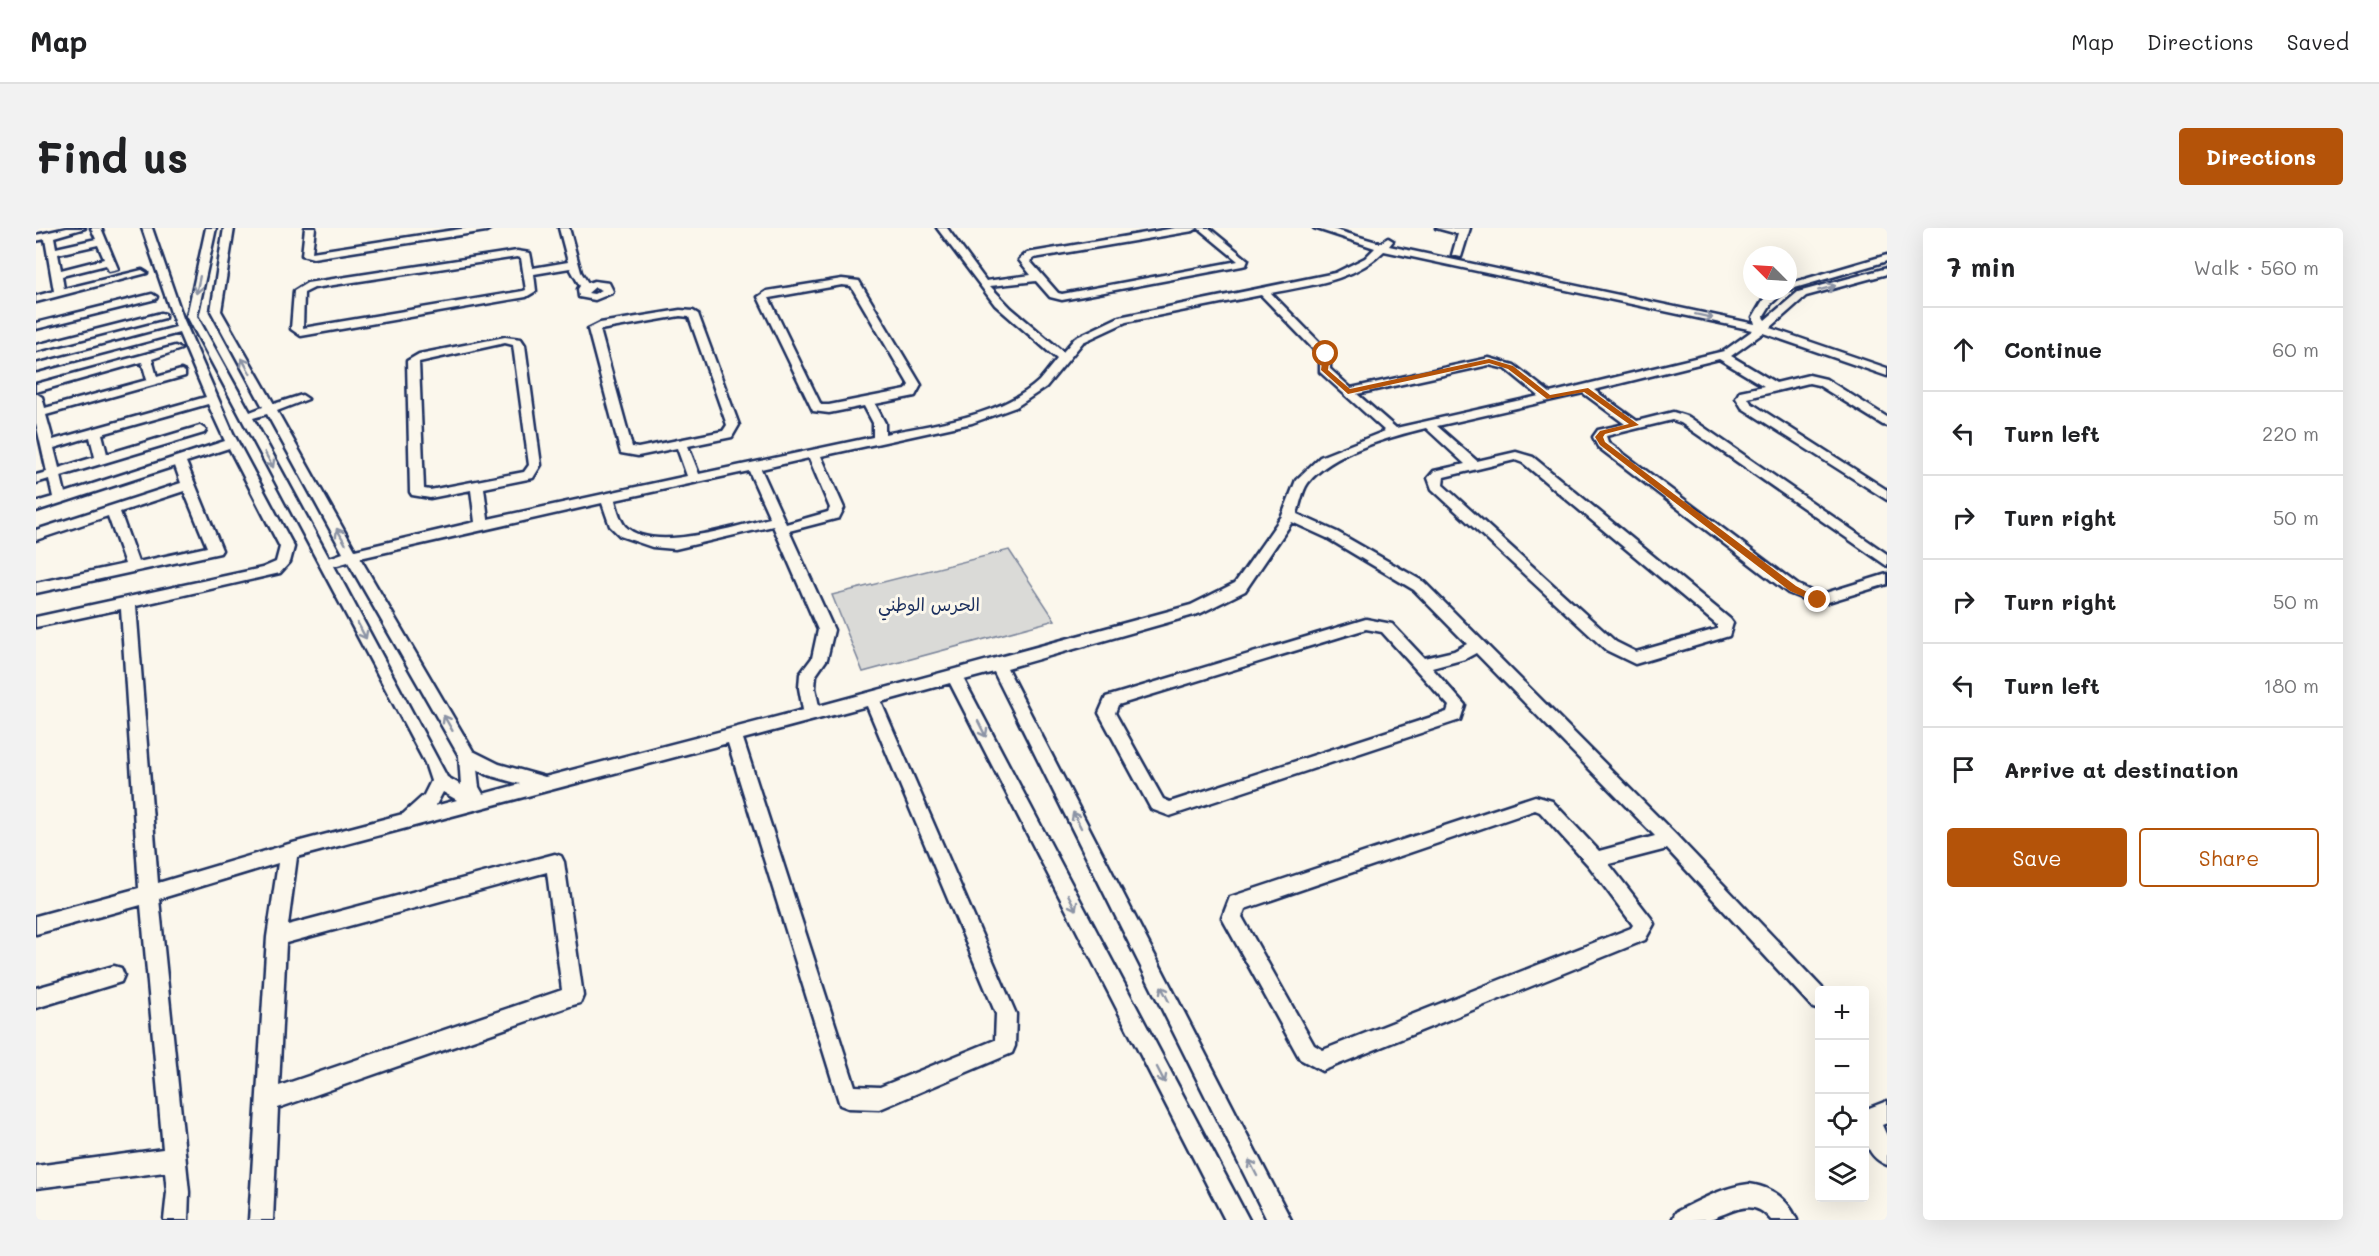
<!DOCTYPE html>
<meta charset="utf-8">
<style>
body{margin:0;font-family:Mali,"Playpen Sans Arabic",sans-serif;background:#f2f2f2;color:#202124}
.controls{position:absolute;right:18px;bottom:18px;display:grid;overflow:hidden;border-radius:6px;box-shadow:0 6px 24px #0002}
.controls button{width:54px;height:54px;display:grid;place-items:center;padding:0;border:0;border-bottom:2px solid #e0e0e0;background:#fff;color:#202124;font:30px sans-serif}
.compass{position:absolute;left:1707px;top:18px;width:54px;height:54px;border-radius:50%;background:#fff;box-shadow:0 6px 24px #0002;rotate:294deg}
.stop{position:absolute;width:18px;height:18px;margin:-14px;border:4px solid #b45309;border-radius:50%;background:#fff}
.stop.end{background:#b45309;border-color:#fff;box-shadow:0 2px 6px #0008}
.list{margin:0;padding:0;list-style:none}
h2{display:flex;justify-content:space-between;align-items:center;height:78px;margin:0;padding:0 24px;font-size:26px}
h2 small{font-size:20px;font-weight:400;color:#757577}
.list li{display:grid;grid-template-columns:39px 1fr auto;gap:18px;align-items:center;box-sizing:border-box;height:84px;padding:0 24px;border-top:2px solid #e0e0e0}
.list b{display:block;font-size:22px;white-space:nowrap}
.list em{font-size:20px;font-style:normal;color:#757577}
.actions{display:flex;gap:12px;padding:18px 24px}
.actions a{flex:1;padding:14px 0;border:2px solid #b45309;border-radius:6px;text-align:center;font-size:21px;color:#b45309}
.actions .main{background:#b45309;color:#fff}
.icon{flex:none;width:33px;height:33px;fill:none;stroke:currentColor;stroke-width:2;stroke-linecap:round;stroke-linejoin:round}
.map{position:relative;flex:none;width:1851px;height:992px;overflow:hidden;border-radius:6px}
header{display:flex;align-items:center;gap:36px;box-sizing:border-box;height:84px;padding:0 30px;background:#fff;border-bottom:2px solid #e0e0e0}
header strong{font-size:28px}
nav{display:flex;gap:33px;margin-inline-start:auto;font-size:21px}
.intro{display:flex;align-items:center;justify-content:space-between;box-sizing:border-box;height:144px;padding:0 36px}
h1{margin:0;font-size:42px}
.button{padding:15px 27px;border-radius:6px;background:#b45309;color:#fff;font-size:21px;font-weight:700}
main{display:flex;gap:36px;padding:0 36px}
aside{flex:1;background:#fff;border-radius:6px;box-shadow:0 6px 24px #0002}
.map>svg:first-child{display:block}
.green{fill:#dadad7;stroke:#7a849a;stroke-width:1.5}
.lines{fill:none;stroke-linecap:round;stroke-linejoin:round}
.minor-casing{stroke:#1b2f5e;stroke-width:5}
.minor{fill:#fbf7ec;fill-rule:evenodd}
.oneway{stroke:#8b93a5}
.route{fill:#b45309}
.labels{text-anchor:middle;stroke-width:6;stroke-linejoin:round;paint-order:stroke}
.neighbourhood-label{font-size:18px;fill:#1b2f5e;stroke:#fbf7ec}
</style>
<header>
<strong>Map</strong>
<nav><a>Map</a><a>Directions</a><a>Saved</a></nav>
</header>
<div class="intro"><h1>Find us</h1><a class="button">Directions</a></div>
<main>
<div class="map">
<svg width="1851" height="992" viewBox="0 0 1851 992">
<rect width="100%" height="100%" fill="#fbf7ec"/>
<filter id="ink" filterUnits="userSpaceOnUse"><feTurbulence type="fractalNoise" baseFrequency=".0167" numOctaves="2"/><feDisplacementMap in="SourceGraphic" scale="12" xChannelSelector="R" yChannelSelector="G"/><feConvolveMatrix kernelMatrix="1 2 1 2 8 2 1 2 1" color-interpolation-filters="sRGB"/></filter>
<g filter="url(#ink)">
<path class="green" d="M973,322L1019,392L827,444L796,367Z"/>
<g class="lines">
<g class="minor-casing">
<g id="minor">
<path d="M31,0H49L18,9L20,20L60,11L55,0H65L82,41L73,43L70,37L26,48L28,61L106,42L111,45L0,74V68L18,63L9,11L0,13V7ZM62,17L68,31L25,42L22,26Z"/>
<path d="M106,0H116L147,90L197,205L258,319L254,334L244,345L100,378L122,655L253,616L367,586L388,567L395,553L389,535L151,88L170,0H180L161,88L214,184L227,179L175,83L188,0H198L185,83L238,176L266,167L272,171L241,183L319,322L439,294L435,262L394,270L376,267L374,264L371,133L383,126L469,109L485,111L489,117L505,237L497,250L448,260L452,291L651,248L641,220L602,228L585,225L584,222L552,101L564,95L644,82L657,83L662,86L703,197L696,209L652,218L663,246L837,209V195L828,178L793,185L777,183L722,69L731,63L806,51L823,53L885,157L879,168L839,176L849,195V206C898,196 966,188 1003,153C1009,146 1015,138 1021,131L959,77L901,0H911L950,53L995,47L983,32L991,25L1139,0H1162L1157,3L998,30L994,33L1022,65L1026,66L1202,33L1162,0H1173L1212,32L1210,37L1206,38L1026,72L1014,69L1000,53L954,58L975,80L1027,124L1039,110L1083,89L1299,45L1329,30L1339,20L1278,0H1293L1344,15L1352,10L1357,13L1353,18L1719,96L1717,89L1727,72L1737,63H1749L1735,76L1727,89L1729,92L1762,64L1851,40V46L1770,68L1734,100L1851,140V148L1727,105L1695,128L1740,155L1773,147L1790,151L1851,189V198L1847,197L1782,157L1773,155L1712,170L1715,175L1851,262V272L1706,180L1700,170L1704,163L1728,158L1683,131L1558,162L1601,193L1637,184L1653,189L1851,326V338L1645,195L1636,192L1570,208L1572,214L1762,357L1783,367L1851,346V356L1782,377L1752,365L1562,219L1557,209L1562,202L1589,196L1547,165L1401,198L1441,233L1480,224L1497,229L1694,391L1697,395L1693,408L1599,436L1570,422L1396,261L1392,250L1398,243L1429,236L1390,200C1353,209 1295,225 1272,255C1266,263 1264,277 1261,286L1301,304L1388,354L1640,607L1788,762H1784V782L1777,780L1631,621L1573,636L1615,690L1618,696L1609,712L1286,843L1264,831L1186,690L1194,669L1499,568L1516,573L1563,623L1619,608L1440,425L1429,431L1396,440L1429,477L1424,492L1134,588L1115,581L1063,485L1070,469L1330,391L1356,396L1388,430L1418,423L1431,416L1378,362L1291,310L1256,294L1209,363L1165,385L971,440L1255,992H1231L958,444L928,452L1213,992H1189L914,455L845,474L980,786L979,818L976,825L844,881L812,880L804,877L692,515L261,629L252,697L519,626L525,628L528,634L547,768L544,775L537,777L242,880L237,992H213L231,709L242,635L123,671L153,964L152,992H128L131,964L129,944L0,960V938L127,921L105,677L0,706V688L103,660L85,381L0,399V389L226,340L240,334L244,319L193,220L150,234L186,322L184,325L0,365V355L89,336L72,288L0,312V302L145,255L139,238L0,283V274L17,269L13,251L0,255V247L11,244L0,195V165L6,169L9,180L111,152L106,134L0,164V156L139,118L145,121L116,131L121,149L145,142L149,144V148L10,187L17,212L170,169L143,105L0,143V136L140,99ZM1348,23L1717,102L1688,123L1514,165L1478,137L1453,130L1315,160L1294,141V125L1235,65C1275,57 1318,53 1348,23ZM806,57L815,58L873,157L870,162L793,177H785L733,70ZM1225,67L1284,128V144L1349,203L1284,229L1260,252L1246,288L1199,355L1155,377L783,478L779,460L780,447L791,431L798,402L753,303L803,290L808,280L785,228L936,195L980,179L1010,159L1047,114L1090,94ZM644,88L653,89L691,197L687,203L602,220L596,219L564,102ZM469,115L477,117L493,237L488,244L394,262L388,261L383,134ZM1453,137L1470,141L1503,168L1360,200L1321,166ZM172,176L189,213L29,265L25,248L168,205L170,202L164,198L71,226L66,206ZM231,186L307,325L293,330L217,190ZM54,209L59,229L23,240L18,220ZM773,230L794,280L792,284L750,296L725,241ZM1479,232L1487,235L1681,397V401L1600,424L1580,414L1407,257L1408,249ZM713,243L734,290C700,298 616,326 589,298C584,292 581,280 579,272ZM148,263L171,319L102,334L84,284ZM566,275L574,298L584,308L616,319L639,321L737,298L782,402L776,430L764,446L763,460L767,482L509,549L463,536L437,523L324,330ZM312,334L423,528L425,557L411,549L298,338ZM1330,401L1346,404L1413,478L1411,484L1134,574L1127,571L1079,485L1082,477ZM831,478L960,786L959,812L844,859L819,858L707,511ZM441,541L452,547L484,556L447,566L443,559ZM407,564L421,572L399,578L400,577ZM1499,582L1504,584L1553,638L1597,697L1595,700L1287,822L1278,817L1206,689L1209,681ZM511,644L526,762L243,858L250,715Z"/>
<path d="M269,0H279L276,24L431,0H455L450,3L277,30L266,27Z"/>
<path d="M523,0H533L545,44L552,55L558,53L573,55L577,63L576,65L559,72L543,69L542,61L544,58L534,40L498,46L500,63L490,69L265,108L255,101L258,63L271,55L481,23L494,25L497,40L532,34ZM481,29L485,30L490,62L487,63L267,100L268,65L278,60ZM559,59L566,62L558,66L552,65Z"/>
<path d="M1400,0H1434L1425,29L1416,27L1422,6Z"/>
<path d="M1851,27V33L1752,62V56Z"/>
<path d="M116,66L121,69L120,71L0,101V95Z"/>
<path d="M125,85L129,86V90L0,123V117Z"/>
<path d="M78,738L85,740L88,747L85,754L0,780V760Z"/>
<path d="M1851,873V895L1846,897L1851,908V937C1827,927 1828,905 1828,882Z"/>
<path d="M1713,956C1736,959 1752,971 1761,992H1735C1716,968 1697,984 1674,991C1664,992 1648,992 1636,992L1640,984C1664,972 1687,959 1713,956Z"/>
</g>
</g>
<use href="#minor" class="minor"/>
</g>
<defs><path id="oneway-shaft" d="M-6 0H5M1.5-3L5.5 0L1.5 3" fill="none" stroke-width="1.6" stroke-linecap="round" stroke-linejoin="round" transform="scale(1.5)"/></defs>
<g class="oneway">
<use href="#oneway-shaft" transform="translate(162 57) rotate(102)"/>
<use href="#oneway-shaft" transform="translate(1791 60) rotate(-15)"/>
<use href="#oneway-shaft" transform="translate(1668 88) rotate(12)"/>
<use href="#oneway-shaft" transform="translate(210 138) rotate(-119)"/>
<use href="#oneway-shaft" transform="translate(233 232) rotate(61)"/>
<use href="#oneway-shaft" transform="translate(305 308) rotate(-120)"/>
<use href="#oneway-shaft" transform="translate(326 403) rotate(62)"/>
<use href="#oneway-shaft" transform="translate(412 495) rotate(-120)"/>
<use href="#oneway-shaft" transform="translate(946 501) rotate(63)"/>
<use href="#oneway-shaft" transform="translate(1041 592) rotate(-117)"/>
<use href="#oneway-shaft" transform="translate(1036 674) rotate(63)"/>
<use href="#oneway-shaft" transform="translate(1129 766) rotate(-117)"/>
<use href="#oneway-shaft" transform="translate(1125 847) rotate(63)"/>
<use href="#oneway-shaft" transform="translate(1217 940) rotate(-117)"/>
</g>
</g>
<path class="route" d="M1290,124L1294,126L1292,142L1314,161L1453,131L1477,138L1514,167L1552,160L1603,197L1569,206L1567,209L1569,214L1760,358L1786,372L1782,375L1754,363L1564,217L1559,209L1564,203L1593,196L1548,164L1511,171L1472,141L1453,135L1312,166L1285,142L1287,126Z"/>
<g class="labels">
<g class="neighbourhood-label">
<text x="893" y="383">الحرس الوطني</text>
</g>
</g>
</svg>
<div class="controls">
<button>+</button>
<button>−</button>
<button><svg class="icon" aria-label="locate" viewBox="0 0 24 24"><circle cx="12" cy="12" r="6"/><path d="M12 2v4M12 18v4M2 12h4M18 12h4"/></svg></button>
<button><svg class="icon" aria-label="layers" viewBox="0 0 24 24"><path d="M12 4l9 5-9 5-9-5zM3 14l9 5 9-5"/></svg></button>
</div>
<svg class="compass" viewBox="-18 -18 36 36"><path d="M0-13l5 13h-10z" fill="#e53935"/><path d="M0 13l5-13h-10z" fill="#757577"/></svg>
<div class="stop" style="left:1290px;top:126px"></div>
<div class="stop end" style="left:1782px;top:372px"></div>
</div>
<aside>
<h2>7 min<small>Walk · 560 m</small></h2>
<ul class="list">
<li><svg class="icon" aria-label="ahead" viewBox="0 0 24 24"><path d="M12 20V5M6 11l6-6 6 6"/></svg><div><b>Continue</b></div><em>60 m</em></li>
<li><svg class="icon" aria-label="left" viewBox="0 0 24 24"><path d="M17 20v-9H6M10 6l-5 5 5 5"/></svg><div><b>Turn left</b></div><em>220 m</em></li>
<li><svg class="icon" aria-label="right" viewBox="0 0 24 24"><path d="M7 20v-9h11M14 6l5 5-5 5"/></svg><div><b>Turn right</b></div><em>50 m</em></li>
<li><svg class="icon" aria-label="right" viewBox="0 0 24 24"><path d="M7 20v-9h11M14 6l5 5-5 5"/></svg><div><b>Turn right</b></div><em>50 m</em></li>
<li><svg class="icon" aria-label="left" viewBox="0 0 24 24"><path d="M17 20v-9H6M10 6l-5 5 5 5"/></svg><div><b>Turn left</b></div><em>180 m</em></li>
<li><svg class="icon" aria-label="arrive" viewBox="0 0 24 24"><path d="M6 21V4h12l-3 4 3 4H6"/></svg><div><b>Arrive at destination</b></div></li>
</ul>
<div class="actions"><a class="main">Save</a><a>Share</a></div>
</aside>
</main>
